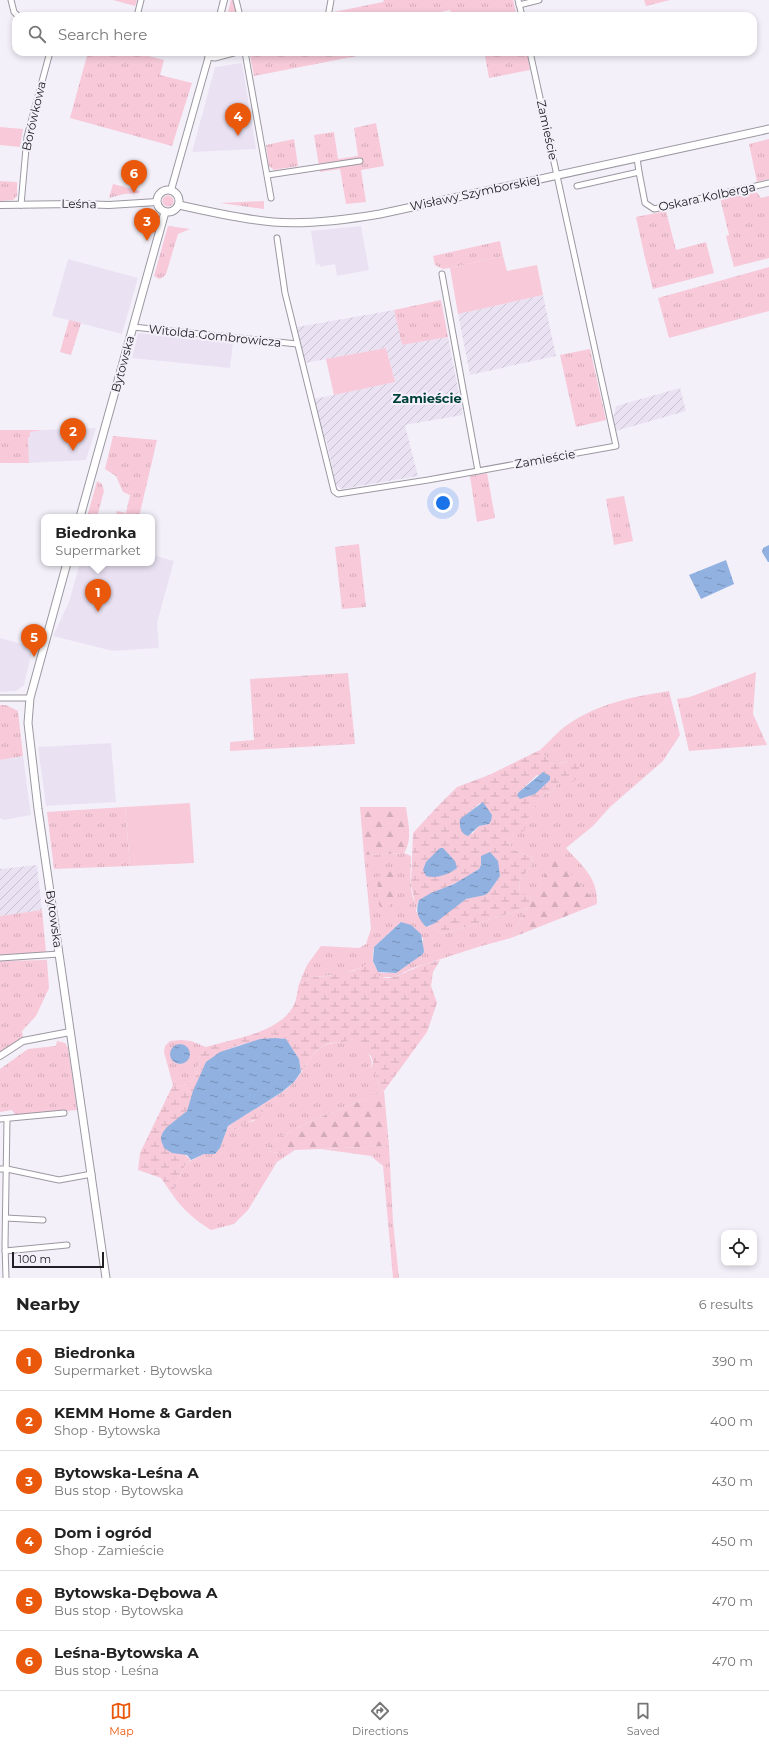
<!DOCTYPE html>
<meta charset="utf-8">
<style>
body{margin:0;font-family:Montserrat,sans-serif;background:#f6f6f6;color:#222}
.controls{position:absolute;right:12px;bottom:12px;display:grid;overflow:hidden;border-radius:8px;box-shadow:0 2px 6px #0003}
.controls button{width:36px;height:36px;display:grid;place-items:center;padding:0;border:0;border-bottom:1px solid #e0e0e0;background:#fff;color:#222;font:20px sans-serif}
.scale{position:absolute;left:12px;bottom:10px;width:92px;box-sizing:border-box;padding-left:4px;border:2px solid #222024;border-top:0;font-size:11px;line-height:14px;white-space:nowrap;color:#222024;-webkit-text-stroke:3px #f4f0fa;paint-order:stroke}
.you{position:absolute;left:443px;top:503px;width:14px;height:14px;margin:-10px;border:3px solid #fff;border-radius:50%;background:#1a73e8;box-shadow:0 0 0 6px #1a73e833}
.badge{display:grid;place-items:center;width:26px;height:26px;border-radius:50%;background:#ea580c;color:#fff;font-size:13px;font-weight:700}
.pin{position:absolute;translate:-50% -33px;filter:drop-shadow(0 1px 2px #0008)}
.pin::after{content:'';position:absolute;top:21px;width:14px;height:12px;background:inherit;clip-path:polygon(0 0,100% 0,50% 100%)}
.popup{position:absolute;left:41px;top:514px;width:114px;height:52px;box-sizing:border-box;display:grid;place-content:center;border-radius:8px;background:#fff;filter:drop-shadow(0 1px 3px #0005);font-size:13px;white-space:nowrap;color:#767676}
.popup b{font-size:15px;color:#222}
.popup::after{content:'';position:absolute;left:50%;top:100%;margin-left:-8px;border:8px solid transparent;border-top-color:#fff}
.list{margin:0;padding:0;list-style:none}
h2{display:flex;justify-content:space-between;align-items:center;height:52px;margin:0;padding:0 16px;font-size:17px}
h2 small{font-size:13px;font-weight:400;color:#767676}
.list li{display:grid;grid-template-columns:26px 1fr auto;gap:12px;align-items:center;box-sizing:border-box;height:60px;padding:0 16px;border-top:1px solid #e0e0e0}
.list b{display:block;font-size:15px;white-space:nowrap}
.list p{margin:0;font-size:13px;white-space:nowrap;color:#767676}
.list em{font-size:13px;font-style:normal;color:#767676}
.icon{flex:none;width:22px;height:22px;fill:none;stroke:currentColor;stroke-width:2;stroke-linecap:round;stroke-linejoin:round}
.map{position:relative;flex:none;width:769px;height:1278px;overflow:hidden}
.search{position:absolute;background:#fff;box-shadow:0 2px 6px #0003;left:12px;right:12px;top:12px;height:44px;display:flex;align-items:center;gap:10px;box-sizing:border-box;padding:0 14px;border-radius:12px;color:#767676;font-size:15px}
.sheet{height:412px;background:#fff}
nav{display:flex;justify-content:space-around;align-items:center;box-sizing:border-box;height:56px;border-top:1px solid #e0e0e0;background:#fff;font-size:11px;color:#767676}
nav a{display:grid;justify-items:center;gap:2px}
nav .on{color:#ea580c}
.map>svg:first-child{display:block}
.built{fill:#eae2f3}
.industrial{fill:url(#industrial-furrows)}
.grass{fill:url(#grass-tufts);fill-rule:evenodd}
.forest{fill:url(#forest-firs)}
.wetland{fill:url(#wetland-marsh);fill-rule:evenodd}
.garden{fill:#f7c9d9}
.water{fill:url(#water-ripples)}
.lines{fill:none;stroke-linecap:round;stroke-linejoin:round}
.minor-casing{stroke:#9c98a1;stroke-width:7}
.tertiary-casing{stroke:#9c98a1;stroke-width:8}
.secondary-casing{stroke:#9c98a1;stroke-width:9}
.minor{stroke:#fff;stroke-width:5}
.tertiary{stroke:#fff;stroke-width:6}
.secondary{stroke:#fff;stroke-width:7}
.labels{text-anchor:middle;stroke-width:4;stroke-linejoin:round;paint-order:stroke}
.street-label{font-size:12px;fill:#222024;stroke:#f4f0fa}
.neighbourhood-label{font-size:13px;font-weight:bold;fill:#00403a;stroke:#f4f0fa}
</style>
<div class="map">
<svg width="769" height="1278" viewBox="0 0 769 1278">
<defs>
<pattern id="industrial-furrows" width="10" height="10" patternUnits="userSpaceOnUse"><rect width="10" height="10" fill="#eae2f3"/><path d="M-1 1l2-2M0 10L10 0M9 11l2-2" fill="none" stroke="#c8c2d0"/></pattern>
<pattern id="grass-tufts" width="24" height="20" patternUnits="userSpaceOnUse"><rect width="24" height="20" fill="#f7c9d9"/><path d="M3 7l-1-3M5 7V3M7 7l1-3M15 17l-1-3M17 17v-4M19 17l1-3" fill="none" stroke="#d3acba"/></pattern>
<pattern id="forest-firs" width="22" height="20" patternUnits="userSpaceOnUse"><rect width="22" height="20" fill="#f7c9d9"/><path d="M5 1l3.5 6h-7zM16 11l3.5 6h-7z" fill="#d3acba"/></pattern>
<pattern id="wetland-marsh" width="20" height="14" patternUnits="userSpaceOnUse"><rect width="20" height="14" fill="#f7c9d9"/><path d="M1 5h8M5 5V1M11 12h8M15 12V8" fill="none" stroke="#d3acba"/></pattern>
<pattern id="water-ripples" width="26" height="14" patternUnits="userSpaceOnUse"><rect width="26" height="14" fill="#91b2e1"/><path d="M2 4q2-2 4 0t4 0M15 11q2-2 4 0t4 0" fill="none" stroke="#7690b6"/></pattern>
</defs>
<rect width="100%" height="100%" fill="#f4f0fa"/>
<g class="built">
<path d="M242,63L256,149L192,152L215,67Z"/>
<path d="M361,226L369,270L337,276L335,264L320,267V264L316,265L311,231Z"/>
<path d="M68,259L138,278L122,334L52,316Z"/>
<path d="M138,333L233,343L230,368L132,358Z"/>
<path d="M96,428L86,460L29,463L28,436L30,432L39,431V430Z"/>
<path d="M152,555L174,561L157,623L159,648L113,651L53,636L69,602L80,563H152Z"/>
<path d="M0,638L33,647L24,685L16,691L0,692Z"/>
<path d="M111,743L116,802L46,806L38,747Z"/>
<path d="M23,756L31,815L4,820L0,818V760Z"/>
</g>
<g class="industrial">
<path d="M543,295L556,356L470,375L458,314Z"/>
<path d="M394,310L402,345L448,337L463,415L405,425L418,476L342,489L336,485L326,439L323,440L314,399L395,382L386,348L305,363L297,327Z"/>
<path d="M680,388L686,411L616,431L613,419L616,406Z"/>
<path d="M37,865L42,910L0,916V869Z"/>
</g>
<g class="grass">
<path d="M113,0H137L135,6Z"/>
<path d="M231,0L234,1L237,16H227Z"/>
<path d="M384,0H513L517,16H452L450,10L423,16H314L383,2Z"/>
<path d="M644,0H670L646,6Z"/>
<path d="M88,52H133L164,60L160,75L192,83L172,146L70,118Z"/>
<path d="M263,52H356L357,56L254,76L250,55Z"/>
<path d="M510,52H527L530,70L489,78L485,56Z"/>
<path d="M376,123L384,166L361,170L366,202L346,204L340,169L320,172L314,135L334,132L338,159L358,156L354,128Z"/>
<path d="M294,139L298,166L274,170L269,166L266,145Z"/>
<path d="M769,139V179L757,182L749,144Z"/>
<path d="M0,181L17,182V196L13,200L0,201Z"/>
<path d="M113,184L140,191L139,193L124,194L109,198Z"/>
<path d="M755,190L761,198L769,196V258L734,267L726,236L729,235L720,198Z"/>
<circle cx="168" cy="201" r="5.5"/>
<path d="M264,201V209L220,203Z"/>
<path d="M666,211L676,250L706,242L714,273L653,289L645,258L636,217Z"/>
<path d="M168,226L190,229L178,234L166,274L162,278L159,279L154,276Z"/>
<path d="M500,241L503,256L450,268L443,269L435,265L433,256Z"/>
<path d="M769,267V311L669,338L658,298Z"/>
<path d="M441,300L448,337L402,345L394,310Z"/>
<path d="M69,320L81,323L71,355L60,352Z"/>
<path d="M590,349L606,420L576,427L560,355Z"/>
<path d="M0,430H39V431L30,432V437H28L29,463H0Z"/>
<path d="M113,436L157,440L139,517H116L117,511L126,513L130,495L123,492L116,476L105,469Z"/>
<path d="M487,473L495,518L477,522L470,476Z"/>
<path d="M97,481L102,484L104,491L97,517H87Z"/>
<path d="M624,496L633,541L614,545L606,499Z"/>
<path d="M359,544L366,607L342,609L335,547Z"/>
<path d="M756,672L753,714L767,745L689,751L677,699L690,697Z"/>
<path d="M348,673L355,744L230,751V742L254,740L250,679Z"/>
<path d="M669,691L680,735L663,761L610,807L593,826L566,848C582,866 598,877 597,904L555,857L532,900L519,893L520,881L533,862L532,857L514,850L507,840L526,824L531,810L537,804L545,793L552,792L561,778L568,761L559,764L551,763L540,750C549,742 557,732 567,725C599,703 632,697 669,691Z"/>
<path d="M0,705H6L18,711L23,756L0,760Z"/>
<path d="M125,807L130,866L54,869L47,812Z"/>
<path d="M404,853L411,856C411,868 408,896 417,905L416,911L426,927L429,926L442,934L527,908L511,938L478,947L413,968L394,977H381L362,967L343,974L314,977L299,984L307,965L321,946L359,948L366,944L371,929L364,855ZM401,922L423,938V944L396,973H381C373,967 371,957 374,947Z"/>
<path d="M42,910L46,952L0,955V916Z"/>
<path d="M47,960L49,988L36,1016L22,1031L23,1037L0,1052V961Z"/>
<path d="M352,1039C360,1045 375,1055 371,1067L379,1078L377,1083L384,1091L307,1123L275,1140L268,1151L278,1153L295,1150L277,1162L248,1210L234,1224L211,1230C195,1220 183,1210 172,1194L186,1163L204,1154H215L220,1148L228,1126L237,1130L247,1122L254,1121L264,1110L261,1105C272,1098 285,1092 294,1082C303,1072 309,1057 320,1048C330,1041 342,1044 352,1039Z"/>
<path d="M181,1040L191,1041L206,1047L200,1054L196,1075L192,1081L183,1086L173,1085L164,1052L165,1046L170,1041Z"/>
<path d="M57,1041L65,1043L68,1048L77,1110L16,1116L12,1110L0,1112V1069L28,1049L56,1046Z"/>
<path d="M389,1146L393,1222L399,1278H393L383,1166L371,1156L321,1149Z"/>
</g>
<g class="forest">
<path d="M360,807H406C408,822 413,840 404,853L364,855Z"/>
<path d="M555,856L597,904L511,938Z"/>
<path d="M386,870H396C397,891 401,897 384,911L379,905L377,878Z"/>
<path d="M384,1091L389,1146L295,1150L278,1153L267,1151L275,1140L307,1123Z"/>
</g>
<g class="wetland">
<path d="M540,750L551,763L559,764L573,760L580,765L581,770L577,778L573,782L561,778L552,792L545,793L537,804L531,810L524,831L514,834L507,840L514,850L532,857L533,862L520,881L519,892L532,900L527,908L442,934L429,926L466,899L489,892L500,876L496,858L481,865L479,869L464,879L419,900L417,905L415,903L411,885L413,833L438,806L457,787L489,775ZM537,775L550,780L532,794L519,792ZM480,803L492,815L483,825L479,826L472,834L460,820Z"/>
<path d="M440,960L433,972L431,986L437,1003L427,1032L384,1091L377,1083L379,1078L377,1075L371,1069L373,1062L371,1056L352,1039C342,1044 336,1041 327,1044C315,1048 308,1063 301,1072L299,1059L286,1039C264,1037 213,1047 203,1069C197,1081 194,1101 186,1112C181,1120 169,1125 163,1132L172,1153H183L191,1160L186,1163L172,1194L161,1178L138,1170L140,1153L173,1085L183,1086L192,1081L196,1075L200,1054L206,1047C233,1039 280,1033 294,1005C297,999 297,991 299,984L314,977L328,976L353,971L362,967L368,962C380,986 393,978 413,969C421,965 431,962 440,960Z"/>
<path d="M261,1105L264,1110L257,1119L247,1122L237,1130L228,1126Z"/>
</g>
<g class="garden">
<path d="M0,127L23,129L20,147L0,145Z"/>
<path d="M503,256L507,271L537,265L543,295L458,314L450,268Z"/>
<path d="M386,348L395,382L334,395L326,359Z"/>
<path d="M190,803L194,863L130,866L125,807Z"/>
</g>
<g class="water">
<path d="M769,545V562H768L762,552L763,548Z"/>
<path d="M726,560L734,584L701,599L689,575Z"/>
<path d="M543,772L550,776V780L535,794L520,799L517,795L519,792Z"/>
<path d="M483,802L492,815L491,821L489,824L479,826L468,836C461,834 459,827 460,819Z"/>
<path d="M440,848H443L455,861L457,868C449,874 437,879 426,876L423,870L426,862Z"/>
<path d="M490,852L498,861L500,876L489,892L485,895L466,899L435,923L426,927C418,918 415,912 419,900L431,893L454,884L479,869L481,865V856Z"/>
<path d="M401,922L411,925L421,934L424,951L423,954L396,973L378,972L373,961L374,947Z"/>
<path d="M275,1038L286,1039L299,1059L301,1072L294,1082L282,1092L228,1126L220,1148L215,1154H204L191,1160L187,1155L172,1153L164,1148L161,1140V1137L163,1132L167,1127L187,1111L193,1091L206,1062L220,1052L260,1039Z"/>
<circle cx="180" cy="1054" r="10"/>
</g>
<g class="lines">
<g class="minor-casing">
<g id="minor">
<path d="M11,0L14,12L18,16"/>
<path d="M236,0L240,16"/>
<path d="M518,0L522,16"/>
<path d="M519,5L539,0"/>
<path d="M329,11L331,0"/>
<path d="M137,16L141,0"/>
<path d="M245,52L271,198"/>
<path d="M208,57L215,58L237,52"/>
<path d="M637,158L639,172"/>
<path d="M268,175L360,161"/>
<path d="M577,186L639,172L645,203L654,209L769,183"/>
<path d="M21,205L27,137L50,52"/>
<path d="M277,238L285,293L334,491L338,494L428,480L616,446L530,52"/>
<path d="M442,274L478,471"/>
<path d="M133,327L297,344"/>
<path d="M0,698H30"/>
<path d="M0,958L59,954"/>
<path d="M0,1119L64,1113"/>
<path d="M0,1169H7L59,1180L92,1174"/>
<path d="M6,1218L43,1220"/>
<path d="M5,1251L67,1245"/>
<path d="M6,1278L5,1245L7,1119"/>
</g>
</g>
<g class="tertiary-casing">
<g id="tertiary">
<path d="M220,16L224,0"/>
<path d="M171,190L210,52"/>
<path d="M0,205L75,204L109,205L157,202"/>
<path d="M0,1056L23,1041L70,1032"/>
</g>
</g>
<g class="secondary-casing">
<g id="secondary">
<circle cx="168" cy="201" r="11"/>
<path d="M179,205C210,212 241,219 273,222C308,225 345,220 380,214L769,129"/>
<path d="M80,517L165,212"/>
<path d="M67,563L30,698L28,723L38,809L106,1278"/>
</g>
</g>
<use href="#minor" class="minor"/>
<use href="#tertiary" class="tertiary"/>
<use href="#secondary" class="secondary"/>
</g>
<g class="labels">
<g class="street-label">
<text transform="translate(34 116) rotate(-77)" y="4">Borówkowa</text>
<text transform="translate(547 130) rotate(78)" y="4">Zamieście</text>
<text transform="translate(475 193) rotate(-12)" y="4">Wisławy Szymborskiej</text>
<text transform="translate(707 197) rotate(-12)" y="4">Oskara Kolberga</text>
<text transform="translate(79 204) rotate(1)" y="4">Leśna</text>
<text transform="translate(215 336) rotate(6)" y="4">Witolda Gombrowicza</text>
<text transform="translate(123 364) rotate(-75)" y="4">Bytowska</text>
<text transform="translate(545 459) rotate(-10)" y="4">Zamieście</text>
<text transform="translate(54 919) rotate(82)" y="4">Bytowska</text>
</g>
<g class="neighbourhood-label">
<text x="427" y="403">Zamieście</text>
</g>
</g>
</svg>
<div class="controls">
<button><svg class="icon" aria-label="locate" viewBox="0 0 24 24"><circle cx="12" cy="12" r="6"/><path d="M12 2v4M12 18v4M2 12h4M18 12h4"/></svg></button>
</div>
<div class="scale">100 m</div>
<div class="you"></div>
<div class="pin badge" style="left:98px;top:612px">1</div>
<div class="popup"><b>Biedronka</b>Supermarket</div>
<div class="pin badge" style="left:73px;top:451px">2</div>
<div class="pin badge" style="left:147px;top:241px">3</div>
<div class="pin badge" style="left:238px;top:136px">4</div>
<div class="pin badge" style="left:34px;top:657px">5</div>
<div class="pin badge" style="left:134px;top:193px">6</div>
<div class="search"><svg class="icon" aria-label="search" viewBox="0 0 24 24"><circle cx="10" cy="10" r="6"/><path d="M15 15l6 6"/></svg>Search here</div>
</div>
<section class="sheet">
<h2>Nearby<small>6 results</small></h2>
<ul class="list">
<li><span class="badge">1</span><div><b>Biedronka</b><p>Supermarket · Bytowska</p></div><em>390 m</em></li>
<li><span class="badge">2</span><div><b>KEMM Home &amp; Garden</b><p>Shop · Bytowska</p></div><em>400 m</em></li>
<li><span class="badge">3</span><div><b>Bytowska-Leśna A</b><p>Bus stop · Bytowska</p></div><em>430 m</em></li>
<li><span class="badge">4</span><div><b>Dom i ogród</b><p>Shop · Zamieście</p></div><em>450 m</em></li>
<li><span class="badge">5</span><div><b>Bytowska-Dębowa A</b><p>Bus stop · Bytowska</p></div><em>470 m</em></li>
<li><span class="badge">6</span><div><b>Leśna-Bytowska A</b><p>Bus stop · Leśna</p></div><em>470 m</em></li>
</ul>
</section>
<nav>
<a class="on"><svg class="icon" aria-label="map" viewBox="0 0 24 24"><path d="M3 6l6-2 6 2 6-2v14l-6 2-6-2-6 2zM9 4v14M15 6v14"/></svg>Map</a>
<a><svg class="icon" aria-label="directions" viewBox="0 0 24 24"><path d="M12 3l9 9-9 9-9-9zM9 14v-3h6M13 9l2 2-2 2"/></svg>Directions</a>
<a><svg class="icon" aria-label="saved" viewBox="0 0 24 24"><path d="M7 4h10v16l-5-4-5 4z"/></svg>Saved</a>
</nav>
